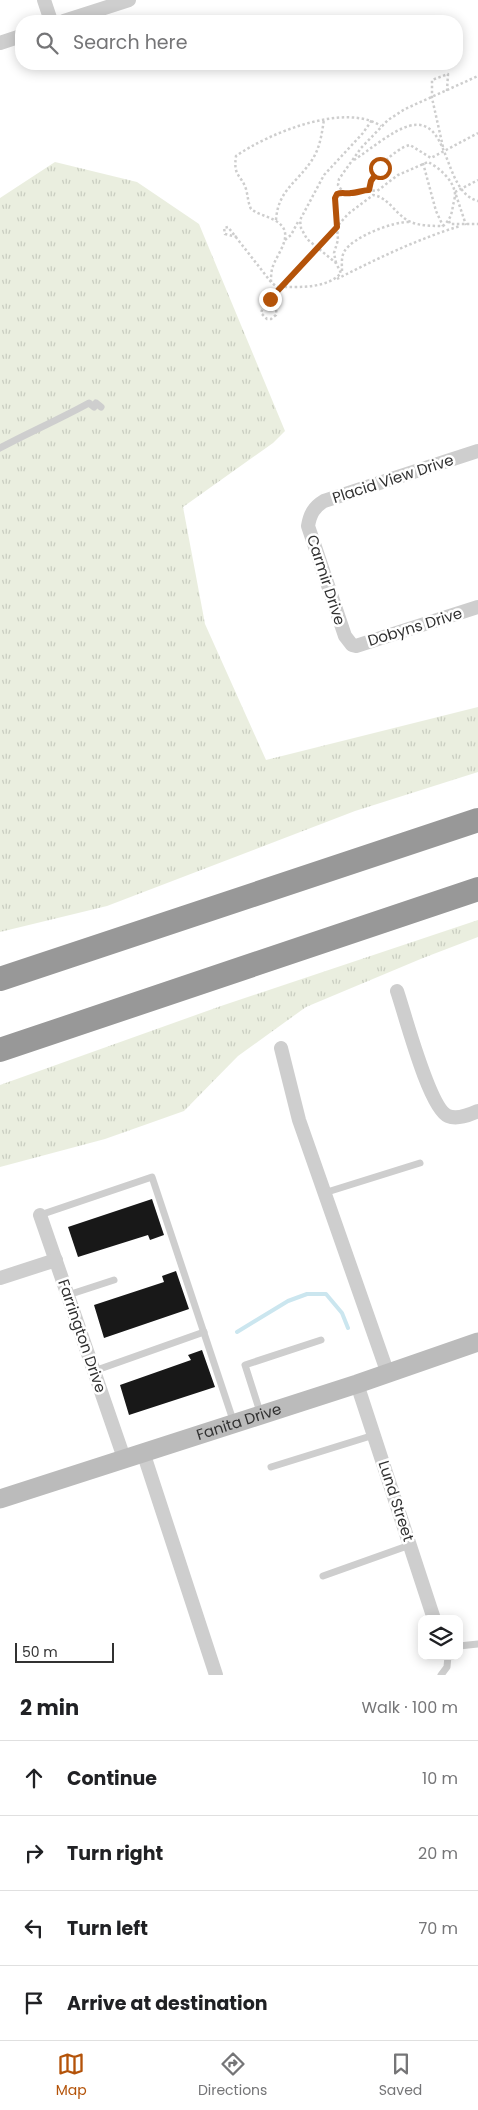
<!DOCTYPE html>
<meta charset="utf-8">
<style>
body{margin:0;font-family:Poppins,sans-serif;background:#f2f2f2;color:#202124}
.controls{position:absolute;right:15px;bottom:15px;display:grid;overflow:hidden;border-radius:10px;box-shadow:0 2px 12px #0003}
.controls button{width:45px;height:45px;display:grid;place-items:center;padding:0;border:0;border-bottom:1px solid #e0e0e0;background:#fff;color:#202124;font:25px sans-serif}
.scale{position:absolute;left:15px;bottom:12px;width:99px;box-sizing:border-box;padding-left:5px;border:2px solid #313131;border-top:0;font-size:14px;line-height:18px;white-space:nowrap;color:#313131;-webkit-text-stroke:4px #fff;paint-order:stroke}
.stop{position:absolute;width:15px;height:15px;margin:-11px;border:4px solid #b45309;border-radius:50%;background:#fff}
.stop.end{background:#b45309;border-color:#fff;box-shadow:0 1px 5px #0008}
.list{margin:0;padding:0;list-style:none}
h2{display:flex;justify-content:space-between;align-items:center;height:65px;margin:0;padding:0 20px;font-size:21px}
h2 small{font-size:16px;font-weight:400;color:#757577}
.list li{display:grid;grid-template-columns:32px 1fr auto;gap:15px;align-items:center;box-sizing:border-box;height:75px;padding:0 20px;border-top:1px solid #e0e0e0}
.list b{display:block;font-size:19px;white-space:nowrap}
.list em{font-size:16px;font-style:normal;color:#757577}
.icon{flex:none;width:28px;height:28px;fill:none;stroke:currentColor;stroke-width:2;stroke-linecap:round;stroke-linejoin:round}
.map{position:relative;flex:none;width:478px;height:1675px;overflow:hidden}
.search{position:absolute;background:#fff;box-shadow:0 2px 12px #0003;left:15px;right:15px;top:15px;height:55px;display:flex;align-items:center;gap:12px;box-sizing:border-box;padding:0 18px;border-radius:20px;color:#757577;font-size:19px}
.sheet{height:365px;background:#fff}
nav{display:flex;justify-content:space-around;align-items:center;box-sizing:border-box;height:70px;border-top:1px solid #e0e0e0;background:#fff;font-size:14px;color:#757577}
nav a{display:grid;justify-items:center;gap:2px}
nav .on{color:#b45309}
.map>svg:first-child{display:block}
.grass{fill:url(#grass-tufts)}
.lines{fill:none;stroke-linecap:round;stroke-linejoin:round}
.stream{stroke:#cbe6ef;stroke-width:4}
.building{fill:#181818}
.path{stroke:#cecece;stroke-width:2.5;stroke-dasharray:2.5 2.5;stroke-linecap:butt}
.service{stroke:#cecece;stroke-width:7}
.minor{stroke:#cecece;stroke-width:14}
.secondary{stroke:#bbb;stroke-width:19}
.motorway{stroke:#989898;stroke-width:24}
.route{stroke:#b45309;stroke-width:6}
.labels{text-anchor:middle;stroke-width:5;stroke-linejoin:round;paint-order:stroke}
.street-label{font-size:15px;fill:#313131;stroke:#fff}
</style>
<div class="map">
<svg width="478" height="1675" viewBox="0 0 478 1675">
<defs>
<pattern id="grass-tufts" width="24" height="20" patternUnits="userSpaceOnUse" patternTransform="scale(1.25)"><rect width="24" height="20" fill="#eaeedf"/><path d="M3 7l-1-3M5 7V3M7 7l1-3M15 17l-1-3M17 17v-4M19 17l1-3" fill="none" stroke="#c9cdc0"/></pattern>
</defs>
<rect width="100%" height="100%" fill="#fff"/>
<g class="grass">
<path d="M55,162L137,182L199,224L285,431L273,443L183,507L205,624L266,760L478,707V772L355,811L107,906L0,932V198Z"/>
<path d="M478,920V937L423,958L306,1007L238,1056L184,1111L105,1139L0,1167V1085L221,1006Z"/>
</g>
<g class="lines">
<path class="stream" d="M237,1332L288,1301L307,1294H326L342,1313L348,1328"/>
</g>
<g class="building">
<path d="M152,1199L164,1235L150,1240L148,1235L78,1257L68,1227Z"/>
<path d="M176,1271L189,1309L104,1338L94,1305L164,1282L162,1276Z"/>
<path d="M202,1350L215,1387L129,1415L120,1385L191,1360L188,1355Z"/>
</g>
<g class="lines">
<g class="path">
<path d="M443,147L432,98V80L448,74L447,91"/>
<path d="M354,160C368,151 393,130 409,126C451,114 442,192 478,201"/>
<path d="M423,163L436,211L443,226"/>
<path d="M369,190C369,174 395,148 410,145L431,158L478,133"/>
<path d="M455,192L478,180"/>
<path d="M456,195L466,225"/>
<path d="M276,220C278,190 297,183 312,160C320,148 322,133 324,119"/>
<path d="M449,221L450,224H478"/>
<path d="M237,237L225,234L224,228L228,227L271,282L277,287H284L348,214L373,195C389,197 396,216 411,222C420,226 434,226 443,226C450,220 452,214 453,205C454,202 455,197 455,194C454,180 438,167 428,162L398,175L377,191C364,189 355,194 343,192L338,185L339,179L361,148L388,120L405,109L478,76"/>
<path d="M285,240L291,235L299,220"/>
<path d="M336,263L334,253L338,240L335,198L337,194L343,192"/>
<path d="M342,271C342,265 341,258 344,252C352,237 394,221 410,222"/>
<path d="M337,279C376,259 418,239 460,226"/>
<path d="M271,282C271,277 271,271 273,266C278,252 296,233 276,221C268,216 259,215 251,209C248,203 248,196 246,189C241,174 233,177 236,156C269,133 345,102 381,126"/>
<path d="M274,296L277,300L276,315L271,319H267L261,313C264,302 275,294 284,287C302,287 328,288 341,273L336,263L307,239L301,228L300,220L324,175L363,133L372,120"/>
</g>
<g class="service">
<path d="M0,448C30,432 60,419 89,403L94,407L96,403L101,407"/>
<path d="M324,1193L420,1163"/>
<path d="M40,1215L152,1177L234,1423"/>
<path d="M68,1295L114,1280"/>
<path d="M94,1371L204,1332"/>
<path d="M261,1415L245,1365L321,1340"/>
<path d="M271,1467L374,1435"/>
<path d="M323,1576L410,1545"/>
<path d="M459,1646L478,1644"/>
<path d="M441,1675L447,1667L448,1656"/>
</g>
<g class="minor">
<path d="M44,0L51,21"/>
<path d="M64,21L129,0"/>
<path d="M0,43L21,36"/>
<path d="M478,451L324,501C314,507 310,514 308,526L345,636L352,645L356,646L478,607"/>
<path d="M397,991C405,1014 429,1108 448,1116C457,1120 469,1115 478,1111"/>
<path d="M281,1048L299,1120L388,1374"/>
<path d="M40,1215L124,1458"/>
<path d="M0,1278L56,1260"/>
<path d="M357,1384L434,1619"/>
<path d="M143,1452L216,1675"/>
</g>
<path class="secondary" id="s1" d="M0,1499L357,1384L478,1342"/>
<g class="motorway">
<path d="M0,979L478,820"/>
<path d="M0,1050L478,889"/>
</g>
</g>
<g class="lines">
<path class="route" d="M270,299L337,227L335,198L337,194C342,192 346,194 351,193C357,193 363,190 369,190L371,181L380,168"/>
</g>
<g class="labels">
<g class="street-label">
<text transform="translate(393 479) rotate(-18)" y="5">Placid View Drive</text>
<text transform="translate(326 580) rotate(72)" y="5">Carmir Drive</text>
<text transform="translate(415 627) rotate(-17)" y="5">Dobyns Drive</text>
<text transform="translate(82 1336) rotate(71)" y="5">Farrington Drive</text>
<text dy="5" stroke="none"><textPath href="#s1" startOffset="251">Fanita Drive</textPath></text>
<text transform="translate(396 1501) rotate(72)" y="5">Lund Street</text>
</g>
</g>
</svg>
<div class="controls">
<button><svg class="icon" aria-label="layers" viewBox="0 0 24 24"><path d="M12 4l9 5-9 5-9-5zM3 14l9 5 9-5"/></svg></button>
</div>
<div class="scale">50 m</div>
<div class="stop" style="left:380px;top:168px"></div>
<div class="stop end" style="left:270px;top:299px"></div>
<div class="search"><svg class="icon" aria-label="search" viewBox="0 0 24 24"><circle cx="10" cy="10" r="6"/><path d="M15 15l6 6"/></svg>Search here</div>
</div>
<section class="sheet">
<h2>2 min<small>Walk · 100 m</small></h2>
<ul class="list">
<li><svg class="icon" aria-label="ahead" viewBox="0 0 24 24"><path d="M12 20V5M6 11l6-6 6 6"/></svg><div><b>Continue</b></div><em>10 m</em></li>
<li><svg class="icon" aria-label="right" viewBox="0 0 24 24"><path d="M7 20v-9h11M14 6l5 5-5 5"/></svg><div><b>Turn right</b></div><em>20 m</em></li>
<li><svg class="icon" aria-label="left" viewBox="0 0 24 24"><path d="M17 20v-9H6M10 6l-5 5 5 5"/></svg><div><b>Turn left</b></div><em>70 m</em></li>
<li><svg class="icon" aria-label="arrive" viewBox="0 0 24 24"><path d="M6 21V4h12l-3 4 3 4H6"/></svg><div><b>Arrive at destination</b></div></li>
</ul>
</section>
<nav>
<a class="on"><svg class="icon" aria-label="map" viewBox="0 0 24 24"><path d="M3 6l6-2 6 2 6-2v14l-6 2-6-2-6 2zM9 4v14M15 6v14"/></svg>Map</a>
<a><svg class="icon" aria-label="directions" viewBox="0 0 24 24"><path d="M12 3l9 9-9 9-9-9zM9 14v-3h6M13 9l2 2-2 2"/></svg>Directions</a>
<a><svg class="icon" aria-label="saved" viewBox="0 0 24 24"><path d="M7 4h10v16l-5-4-5 4z"/></svg>Saved</a>
</nav>
